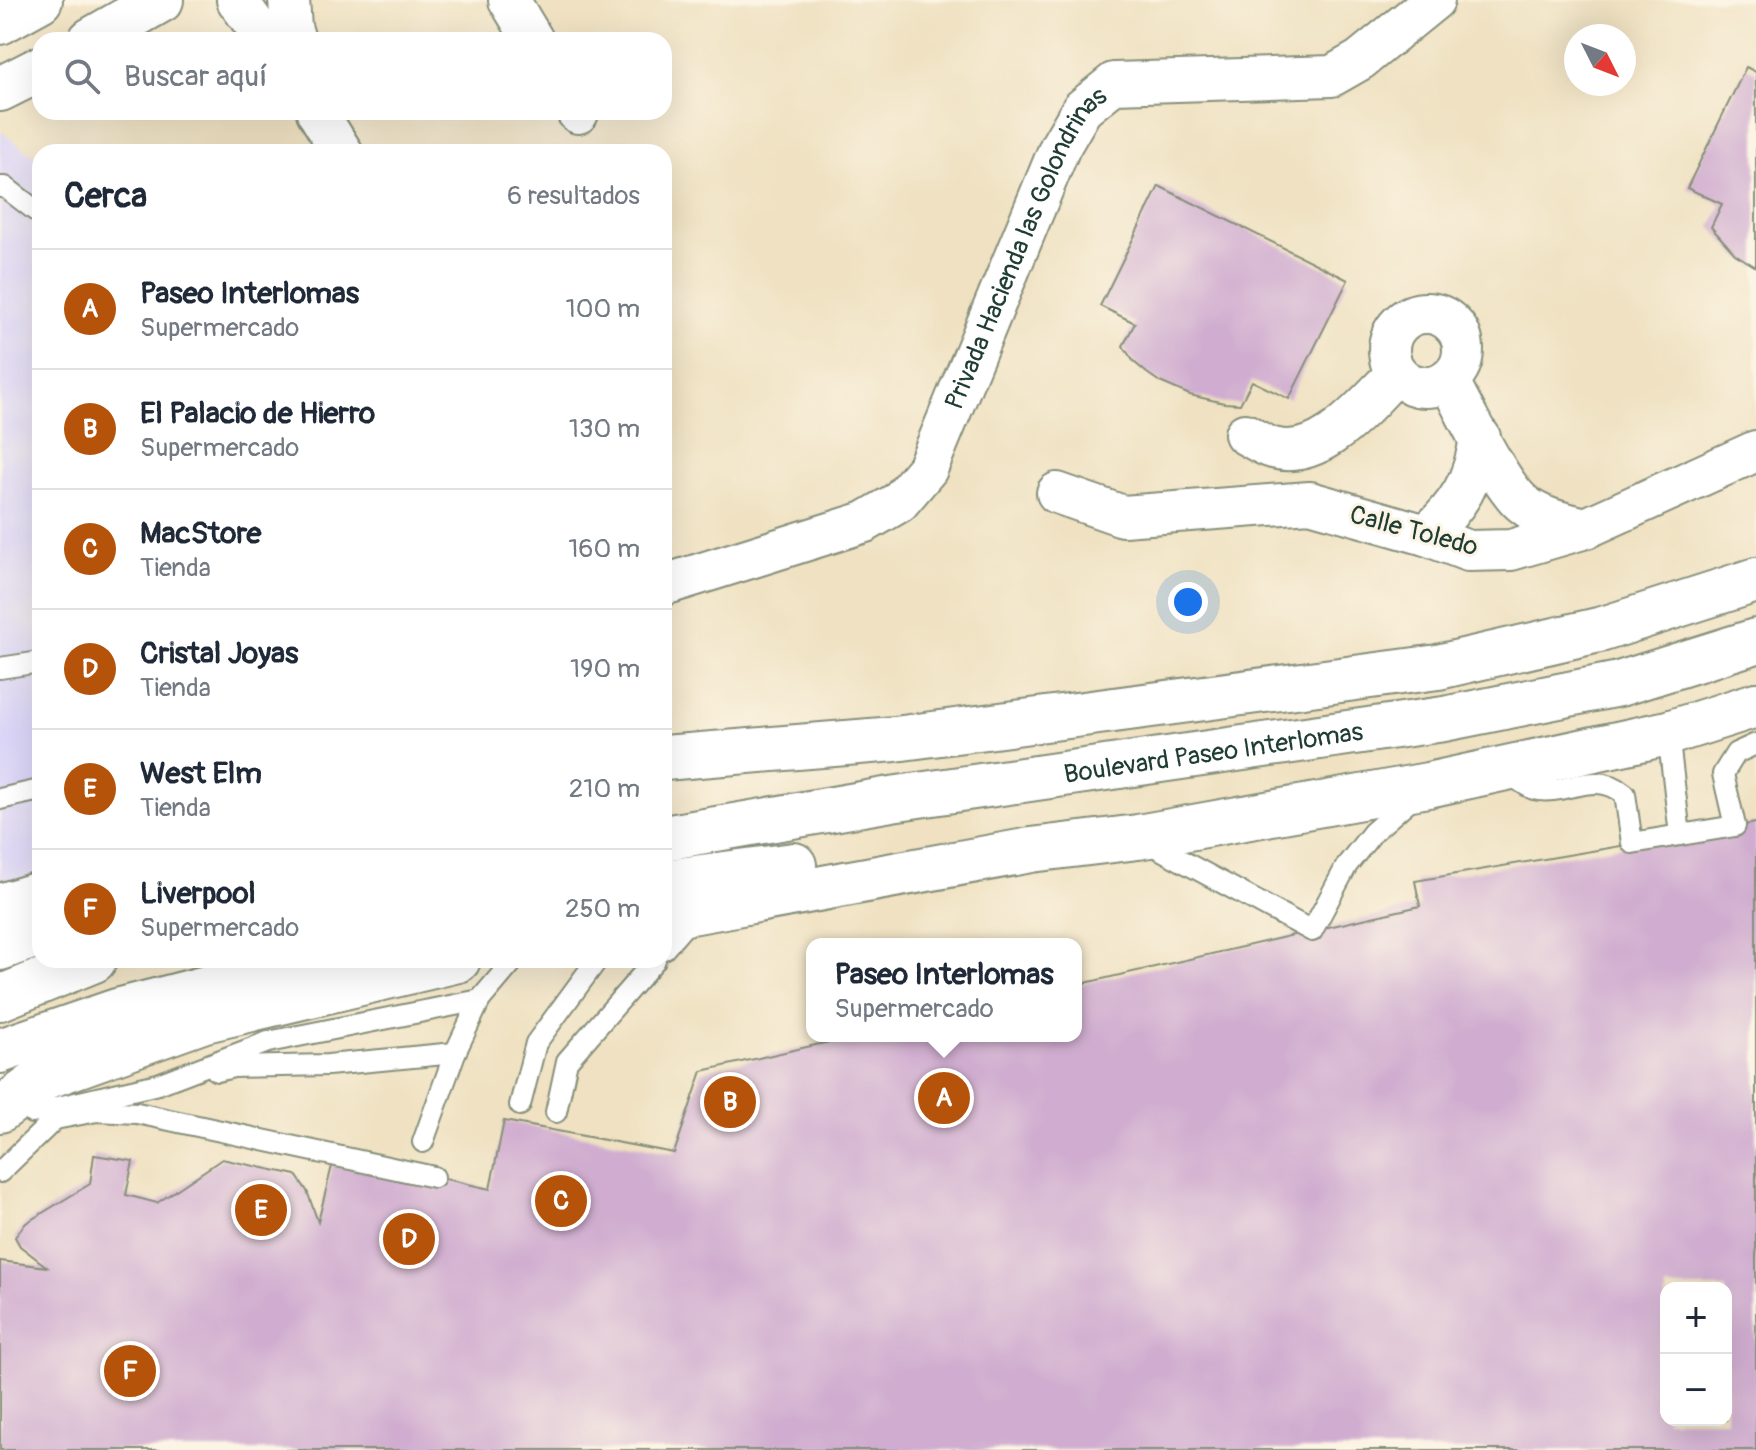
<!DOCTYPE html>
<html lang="es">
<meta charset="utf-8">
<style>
body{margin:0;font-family:Pangolin,sans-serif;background:#f2f2f3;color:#1f2937}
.controls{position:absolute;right:24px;bottom:24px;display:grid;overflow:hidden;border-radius:16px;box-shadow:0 8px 32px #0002}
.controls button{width:72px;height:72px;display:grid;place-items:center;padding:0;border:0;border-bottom:2px solid #e0e1e3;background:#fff;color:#1f2937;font:40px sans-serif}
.compass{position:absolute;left:1564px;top:24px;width:72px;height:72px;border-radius:50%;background:#fff;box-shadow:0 8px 32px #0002;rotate:132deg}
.you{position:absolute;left:1188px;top:602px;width:28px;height:28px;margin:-20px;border:6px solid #fff;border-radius:50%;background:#1a73e8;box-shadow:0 0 0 12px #1a73e833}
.badge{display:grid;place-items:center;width:52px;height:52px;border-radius:50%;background:#b45309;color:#fff;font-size:26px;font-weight:700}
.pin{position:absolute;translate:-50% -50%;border:4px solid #fff;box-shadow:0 2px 8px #0006}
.popup{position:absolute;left:806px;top:938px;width:276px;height:104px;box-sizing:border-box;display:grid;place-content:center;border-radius:16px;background:#fff;filter:drop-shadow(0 2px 6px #0005);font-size:26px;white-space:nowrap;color:#747a83}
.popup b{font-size:30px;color:#1f2937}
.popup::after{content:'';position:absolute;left:50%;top:100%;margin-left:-16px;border:16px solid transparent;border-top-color:#fff}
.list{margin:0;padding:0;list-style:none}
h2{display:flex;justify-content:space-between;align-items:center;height:104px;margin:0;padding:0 32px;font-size:34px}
h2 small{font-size:26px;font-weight:400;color:#747a83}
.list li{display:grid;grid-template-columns:52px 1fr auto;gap:24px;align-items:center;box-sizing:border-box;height:120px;padding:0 32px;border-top:2px solid #e0e1e3}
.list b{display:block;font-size:30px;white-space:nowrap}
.list p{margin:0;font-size:26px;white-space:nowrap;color:#747a83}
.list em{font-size:26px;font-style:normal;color:#747a83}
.icon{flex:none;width:44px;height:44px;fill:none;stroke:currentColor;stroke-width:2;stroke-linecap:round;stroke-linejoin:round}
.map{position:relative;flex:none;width:1756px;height:1450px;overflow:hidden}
.search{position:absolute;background:#fff;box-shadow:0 8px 32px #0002;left:32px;top:32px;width:640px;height:88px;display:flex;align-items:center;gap:20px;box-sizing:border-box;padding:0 28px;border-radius:24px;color:#747a83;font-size:30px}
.panel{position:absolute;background:#fff;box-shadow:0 8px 32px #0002;left:32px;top:144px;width:640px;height:824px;border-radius:24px}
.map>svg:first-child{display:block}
.built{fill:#dbd6f7}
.building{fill:#d0add0;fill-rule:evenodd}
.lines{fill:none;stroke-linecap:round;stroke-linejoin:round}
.lane-casing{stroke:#878f7a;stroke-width:24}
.street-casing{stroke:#878f7a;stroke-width:44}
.secondary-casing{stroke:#878f7a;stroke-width:48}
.lane{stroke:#fff;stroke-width:20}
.street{stroke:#fff;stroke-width:40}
.secondary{stroke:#fff;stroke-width:44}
.labels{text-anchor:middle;stroke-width:6;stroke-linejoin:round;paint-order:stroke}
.street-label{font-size:26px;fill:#1f3d34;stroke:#fcf5e5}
</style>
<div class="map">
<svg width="1756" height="1450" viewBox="0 0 1756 1450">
<rect width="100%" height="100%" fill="#fcf5e5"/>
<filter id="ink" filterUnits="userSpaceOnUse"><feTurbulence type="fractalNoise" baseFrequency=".0125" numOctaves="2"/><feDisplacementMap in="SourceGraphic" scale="16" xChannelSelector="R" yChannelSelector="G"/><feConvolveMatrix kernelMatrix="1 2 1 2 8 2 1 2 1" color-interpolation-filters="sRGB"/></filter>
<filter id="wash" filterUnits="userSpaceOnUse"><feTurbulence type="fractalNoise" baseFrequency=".006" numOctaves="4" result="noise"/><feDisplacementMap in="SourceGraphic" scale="32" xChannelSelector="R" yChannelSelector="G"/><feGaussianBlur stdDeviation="1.8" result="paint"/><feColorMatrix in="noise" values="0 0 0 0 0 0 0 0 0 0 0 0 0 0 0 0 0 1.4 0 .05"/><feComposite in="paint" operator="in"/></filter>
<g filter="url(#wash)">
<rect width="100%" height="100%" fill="#efe1c1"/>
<path class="built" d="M0,131L40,161V878L0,892Z"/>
<g id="blocks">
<g class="building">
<path d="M1746,67L1756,72V267L1735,254L1711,227L1722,204L1687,188Z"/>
<path d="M1159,186L1348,280L1289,399L1252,381L1240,404L1224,403L1190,395L1160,382L1147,373L1134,362L1123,346L1135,323L1100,306Z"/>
<path d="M1756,823V1450H0V1261L47,1267L20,1246L15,1237L26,1223L90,1184L94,1155L133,1161L126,1195L157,1203L222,1159L296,1175L307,1191L318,1222L335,1154L490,1189L504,1121L674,1153L702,1071L855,1036H1076V985L1420,906L1415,881ZM1666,1288H1726V1420H1666Z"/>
</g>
</g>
</g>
<g filter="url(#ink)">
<use href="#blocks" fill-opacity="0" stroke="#878f7a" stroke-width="2"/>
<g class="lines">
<g class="lane-casing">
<g id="lane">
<path d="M0,187H5L40,214"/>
<path d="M0,668L40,662"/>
<path d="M1668,733L1680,835"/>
<path d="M1507,772C1515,777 1525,786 1534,789C1566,797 1593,768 1625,794L1632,843L1735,826L1723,774L1736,753L1756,744"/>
<path d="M0,799L40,790"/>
<path d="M1145,841L1312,931L1347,865L1373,832L1413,797"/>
<path d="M664,949L690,919"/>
<path d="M217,1071L233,1067L328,1065L455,1053"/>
<path d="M520,1105L536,1043L597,960"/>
<path d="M556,1112L567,1061L655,960"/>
<path d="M32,1113L158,1084L268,1042L480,1000"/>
<path d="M423,1142L455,1053L480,1000L514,960"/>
<path d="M0,1172L55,1119L97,1111L137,1113L434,1177"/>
</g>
</g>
<g class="street-casing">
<g id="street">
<path d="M237,0L266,40"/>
<path d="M289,0L291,27L295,40"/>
<path d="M509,0L533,40"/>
<path d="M317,112L342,152"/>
<path d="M577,112L578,113"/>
<circle cx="1426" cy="350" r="37"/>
<path d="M1448,380C1465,410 1498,482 1522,503C1539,518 1565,523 1586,528"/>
<path d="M1245,434C1254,439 1264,446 1273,448C1322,462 1365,404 1396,374"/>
<path d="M1057,493L1123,516L1310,502L1426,535L1468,551L1511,550L1586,528L1756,451"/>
<path d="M1426,535C1459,506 1474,481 1480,437"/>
<path id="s1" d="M664,585L865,522L899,502L927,469L1060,147L1082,109L1114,83L1332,76L1360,60L1434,0"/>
</g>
</g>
<g class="secondary-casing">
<g id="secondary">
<path d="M0,22L40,0"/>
<path d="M91,40L161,0"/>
<path d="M0,89L40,69"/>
<path d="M664,758L895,739L1438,667L1603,629L1756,580"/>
<path id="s2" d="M664,838L891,799L1444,719L1619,684L1756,641"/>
<path d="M664,882L794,865"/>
<path d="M0,906L40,894"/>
<path d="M664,917L1031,850L1138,837L1428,785L1668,733L1756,705"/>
<path d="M0,948L40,934"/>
<path d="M0,998L94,960"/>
<path d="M0,1051L117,1011L315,960"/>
<path d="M0,1110L45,1077L205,1020L458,960"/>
</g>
</g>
<use href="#lane" class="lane"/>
<use href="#street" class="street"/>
<use href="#secondary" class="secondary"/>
</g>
</g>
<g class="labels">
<g class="street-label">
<text dy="9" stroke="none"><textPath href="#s1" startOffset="536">Privada Hacienda las Golondrinas</textPath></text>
<text transform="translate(1414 530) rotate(15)" y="9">Calle Toledo</text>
<text dy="9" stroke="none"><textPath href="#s2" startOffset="556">Boulevard Paseo Interlomas</textPath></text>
</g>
</g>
</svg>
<div class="controls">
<button>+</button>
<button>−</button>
</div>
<svg class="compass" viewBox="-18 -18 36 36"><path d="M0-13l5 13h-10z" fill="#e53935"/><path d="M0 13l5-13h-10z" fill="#747a83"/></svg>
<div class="you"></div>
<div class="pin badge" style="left:944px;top:1098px">A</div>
<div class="popup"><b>Paseo Interlomas</b>Supermercado</div>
<div class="pin badge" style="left:730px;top:1102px">B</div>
<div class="pin badge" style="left:561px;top:1201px">C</div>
<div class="pin badge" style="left:409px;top:1239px">D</div>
<div class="pin badge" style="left:261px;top:1210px">E</div>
<div class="pin badge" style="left:130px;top:1371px">F</div>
<div class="search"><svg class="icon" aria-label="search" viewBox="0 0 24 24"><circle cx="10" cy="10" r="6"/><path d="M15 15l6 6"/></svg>Buscar aquí</div>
<section class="panel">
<h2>Cerca<small>6 resultados</small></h2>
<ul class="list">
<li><span class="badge">A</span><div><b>Paseo Interlomas</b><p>Supermercado</p></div><em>100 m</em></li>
<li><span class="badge">B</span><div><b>El Palacio de Hierro</b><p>Supermercado</p></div><em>130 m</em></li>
<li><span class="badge">C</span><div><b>MacStore</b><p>Tienda</p></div><em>160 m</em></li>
<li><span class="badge">D</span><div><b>Cristal Joyas</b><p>Tienda</p></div><em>190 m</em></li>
<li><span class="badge">E</span><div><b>West Elm</b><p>Tienda</p></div><em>210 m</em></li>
<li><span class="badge">F</span><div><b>Liverpool</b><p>Supermercado</p></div><em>250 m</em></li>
</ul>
</section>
</div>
